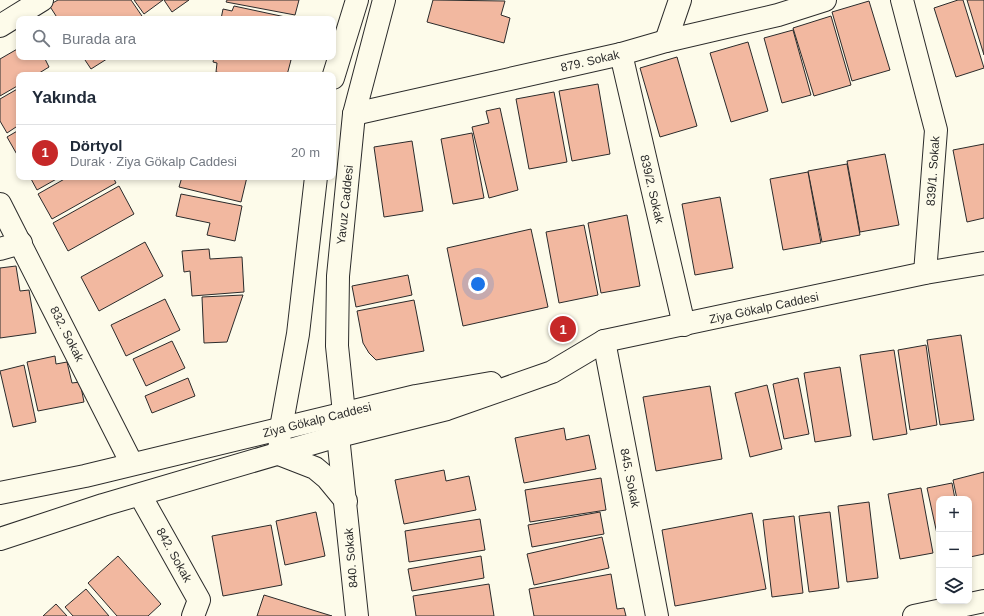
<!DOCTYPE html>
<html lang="tr">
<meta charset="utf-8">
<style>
body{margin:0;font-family:Helvetica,sans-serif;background:#f2f2f3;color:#1f2937}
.controls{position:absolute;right:12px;bottom:12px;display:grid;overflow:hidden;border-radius:8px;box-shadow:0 2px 6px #0003}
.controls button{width:36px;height:36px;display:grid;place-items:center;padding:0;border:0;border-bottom:1px solid #e0e1e3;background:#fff;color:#1f2937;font:20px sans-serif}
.you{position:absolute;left:478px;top:284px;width:14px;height:14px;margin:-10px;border:3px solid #fff;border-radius:50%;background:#1a73e8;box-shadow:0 0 0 6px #1a73e833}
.badge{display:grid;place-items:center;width:26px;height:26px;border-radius:50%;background:#c62828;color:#fff;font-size:13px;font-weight:700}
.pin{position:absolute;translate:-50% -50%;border:2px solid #fff;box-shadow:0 1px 4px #0006}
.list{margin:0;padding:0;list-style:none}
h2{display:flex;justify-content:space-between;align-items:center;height:52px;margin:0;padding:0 16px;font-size:17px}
h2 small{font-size:13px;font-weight:400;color:#747a83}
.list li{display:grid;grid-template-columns:26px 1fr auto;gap:12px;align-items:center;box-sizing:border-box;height:56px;padding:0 16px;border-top:1px solid #e0e1e3}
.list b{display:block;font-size:15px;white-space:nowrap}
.list p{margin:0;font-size:13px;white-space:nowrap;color:#747a83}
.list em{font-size:13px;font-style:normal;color:#747a83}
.icon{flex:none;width:22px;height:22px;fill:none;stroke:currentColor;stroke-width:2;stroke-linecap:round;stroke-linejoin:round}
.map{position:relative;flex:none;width:984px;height:616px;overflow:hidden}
.search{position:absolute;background:#fff;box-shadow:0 2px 6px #0003;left:16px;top:16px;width:320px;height:44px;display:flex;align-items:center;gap:10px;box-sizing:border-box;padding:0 14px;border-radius:8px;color:#747a83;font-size:15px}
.panel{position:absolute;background:#fff;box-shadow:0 2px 6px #0003;left:16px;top:72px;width:320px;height:108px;border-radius:8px}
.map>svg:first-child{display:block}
.building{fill:#f2b8a0;stroke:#2b2b2b}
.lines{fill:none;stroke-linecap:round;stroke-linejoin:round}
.street-casing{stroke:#2b2b2b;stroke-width:24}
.secondary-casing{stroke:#2b2b2b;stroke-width:24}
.street{stroke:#fdfbea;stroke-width:22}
.secondary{stroke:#fdfbea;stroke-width:22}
.labels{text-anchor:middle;stroke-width:3;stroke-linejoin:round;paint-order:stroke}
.street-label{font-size:12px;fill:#2b2b2b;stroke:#fdfbea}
</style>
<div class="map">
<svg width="984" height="616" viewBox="0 0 984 616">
<rect width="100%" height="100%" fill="#fdfbea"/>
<g class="building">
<path d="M58,0H131L144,19H58L49,5Z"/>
<path d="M134,0H163L144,14Z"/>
<path d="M164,0H189L172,12Z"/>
<path d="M227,0H299L295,15L226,2Z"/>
<path d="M433,0L505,1L501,15L510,18L504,43L427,22Z"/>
<path d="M958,0H963L984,68L956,77L934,8Z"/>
<path d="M967,0H984V55Z"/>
<path d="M869,1L890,70L852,81L832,12Z"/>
<path d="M234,6L290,18V19H221L223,9L232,11Z"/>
<path d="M831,16L851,85L814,96L793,28Z"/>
<path d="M793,30L811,95L782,103L764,38Z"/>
<path d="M748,42L768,111L731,122L710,53Z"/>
<path d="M19,48V57H44L49,67L36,75H19V85L0,96V59Z"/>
<path d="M83,57H110L91,69Z"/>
<path d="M214,57H285V58L291,60L287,75H232L216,72L217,63L213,62Z"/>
<path d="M677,57L697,126L660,137L640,68Z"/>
<path d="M598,84L610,154L572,161L559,91Z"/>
<path d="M19,88V125L7,133L0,121V99Z"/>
<path d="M554,92L567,162L529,169L516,99Z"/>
<path d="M500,108L518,190L489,198L472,127L489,123L486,111Z"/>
<path d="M19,130V158L7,137Z"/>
<path d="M472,133L484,198L453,204L441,139Z"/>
<path d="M412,141L423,211L384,217L374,147Z"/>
<path d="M984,144V218L967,222L953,150Z"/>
<path d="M885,154L899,225L860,232L847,161Z"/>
<path d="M847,164L860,235L822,242L808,171Z"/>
<path d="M808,172L821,243L783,250L770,179Z"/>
<path d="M30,177H60L37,190Z"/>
<path d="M68,177H113L116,183L52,219L38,194Z"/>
<path d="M182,177H247L241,202L179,187Z"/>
<path d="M119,186L134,214L68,251L53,223Z"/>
<path d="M181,194L242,206L235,241L207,235L210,223L176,216Z"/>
<path d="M720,197L733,268L695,275L682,204Z"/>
<path d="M627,215L640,286L601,293L588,223Z"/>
<path d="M584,225L598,295L559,303L546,232Z"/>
<path d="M531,229L548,307L463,326L447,248Z"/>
<path d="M145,242L163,276L99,311L81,277Z"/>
<path d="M209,249L210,259L242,257L244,292L192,296L190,271L184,272L182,251Z"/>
<path d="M16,266L20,291L29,290L36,333L0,338V268Z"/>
<path d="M408,275L412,295L356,307L352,286Z"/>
<path d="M243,295L227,342L204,343L202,297Z"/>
<path d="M165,299L180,330L126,356L111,325Z"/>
<path d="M414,300L424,351L376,360L369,353L363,343L357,311Z"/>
<path d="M961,335L974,420L940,425L927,340Z"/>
<path d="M172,341L185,368L146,386L133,359Z"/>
<path d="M926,345L937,425L910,430L898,350Z"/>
<path d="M894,350L907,434L873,440L860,355Z"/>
<path d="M55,356L56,364L67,362L72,383L80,382L84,402L38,411L27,362Z"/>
<path d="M24,365L36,422L13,427L0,371Z"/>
<path d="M840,367L851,436L815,442L804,373Z"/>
<path d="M188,378L195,396L152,413L145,396Z"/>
<path d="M798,378L809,434L784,439L773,384Z"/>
<path d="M767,385L782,449L750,457L735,393Z"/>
<path d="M710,386L722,459L656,471L643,397Z"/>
<path d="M564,428L566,440L589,435L596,469L524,483L515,438Z"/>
<path d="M444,470L446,481L469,476L476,510L404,524L395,480Z"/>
<path d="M984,472V554L970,557L969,499H957L953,480Z"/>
<path d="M601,478L606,510L530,522L525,490Z"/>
<path d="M952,483L955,499H939V543L927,488Z"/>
<path d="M921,488L933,553L900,559L888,494Z"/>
<path d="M869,502L878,578L847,582L838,506Z"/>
<path d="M316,512L325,556L285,565L276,521Z"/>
<path d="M600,512L604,534L532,547L528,525Z"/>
<path d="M830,512L839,588L809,592L799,516Z"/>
<path d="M752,513L766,589L675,606L662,530Z"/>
<path d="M794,516L803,593L772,597L763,520Z"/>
<path d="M480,519L485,550L409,562L405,531Z"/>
<path d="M271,525L282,585L223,596L212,536Z"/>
<path d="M602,537L609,568L534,585L527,554Z"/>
<path d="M118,556L161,604L148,616H117L88,583Z"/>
<path d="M481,556L484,578L412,591L408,569Z"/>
<path d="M611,574L617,609L624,608L626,616H534L529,589Z"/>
<path d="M489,584L494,616H416L413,596Z"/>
<path d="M86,589L109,616H73L65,607Z"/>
<path d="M264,595L332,616H257Z"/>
<path d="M56,604L67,616H43Z"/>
</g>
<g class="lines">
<g class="street-casing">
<g id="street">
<path d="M902,0L936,130L925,273"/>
<path d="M0,26L42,0"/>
<path d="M666,41L680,0"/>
<path d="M621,54L684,325"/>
<path d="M354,114L621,54L666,41L778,15L825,0"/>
<path d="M0,204L132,464"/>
<path d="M0,249L21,243"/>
<path d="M604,341L657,616"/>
<path d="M343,419L338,436L357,616"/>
<path d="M280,441L279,454L315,468L327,478L346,501"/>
<path d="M140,495L199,600L193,616"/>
<path d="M914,616L984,601"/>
</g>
</g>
<g class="secondary-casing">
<g id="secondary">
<path d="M333,78L357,0"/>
<path d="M344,413L337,346L338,276L354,114L384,0"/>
<path d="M281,428L298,334L316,177"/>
<path d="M0,493L85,476L416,396L491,383"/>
<path d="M0,539L103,505L331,438L447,409L552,372L604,341L925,273L984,263"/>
</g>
</g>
<use href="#street" class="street"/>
<use href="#secondary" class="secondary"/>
</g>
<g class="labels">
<g class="street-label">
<text transform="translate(590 61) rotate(-13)" y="4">879. Sokak</text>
<text transform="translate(933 171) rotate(-86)" y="4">839/1. Sokak</text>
<text transform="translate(652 189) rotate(77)" y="4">839/2. Sokak</text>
<text transform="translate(345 205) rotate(-84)" y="4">Yavuz Caddesi</text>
<text transform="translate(764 308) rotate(-12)" y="4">Ziya Gökalp Caddesi</text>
<text transform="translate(67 334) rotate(63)" y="4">832. Sokak</text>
<text transform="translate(317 420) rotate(-14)" y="4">Ziya Gökalp Caddesi</text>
<text transform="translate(630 478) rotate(79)" y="4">845. Sokak</text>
<text transform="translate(174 555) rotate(61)" y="4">842. Sokak</text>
<text transform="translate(351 558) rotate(-95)" y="4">840. Sokak</text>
</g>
</g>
</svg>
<div class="controls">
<button>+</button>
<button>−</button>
<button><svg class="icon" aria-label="layers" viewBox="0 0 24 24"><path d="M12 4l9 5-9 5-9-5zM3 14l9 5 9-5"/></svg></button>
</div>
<div class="you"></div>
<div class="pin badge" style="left:563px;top:329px">1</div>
<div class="search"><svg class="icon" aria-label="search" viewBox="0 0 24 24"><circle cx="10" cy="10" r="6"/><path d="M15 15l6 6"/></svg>Burada ara</div>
<section class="panel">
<h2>Yakında<small></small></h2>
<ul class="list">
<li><span class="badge">1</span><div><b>Dörtyol</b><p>Durak · Ziya Gökalp Caddesi</p></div><em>20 m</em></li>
</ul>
</section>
</div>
